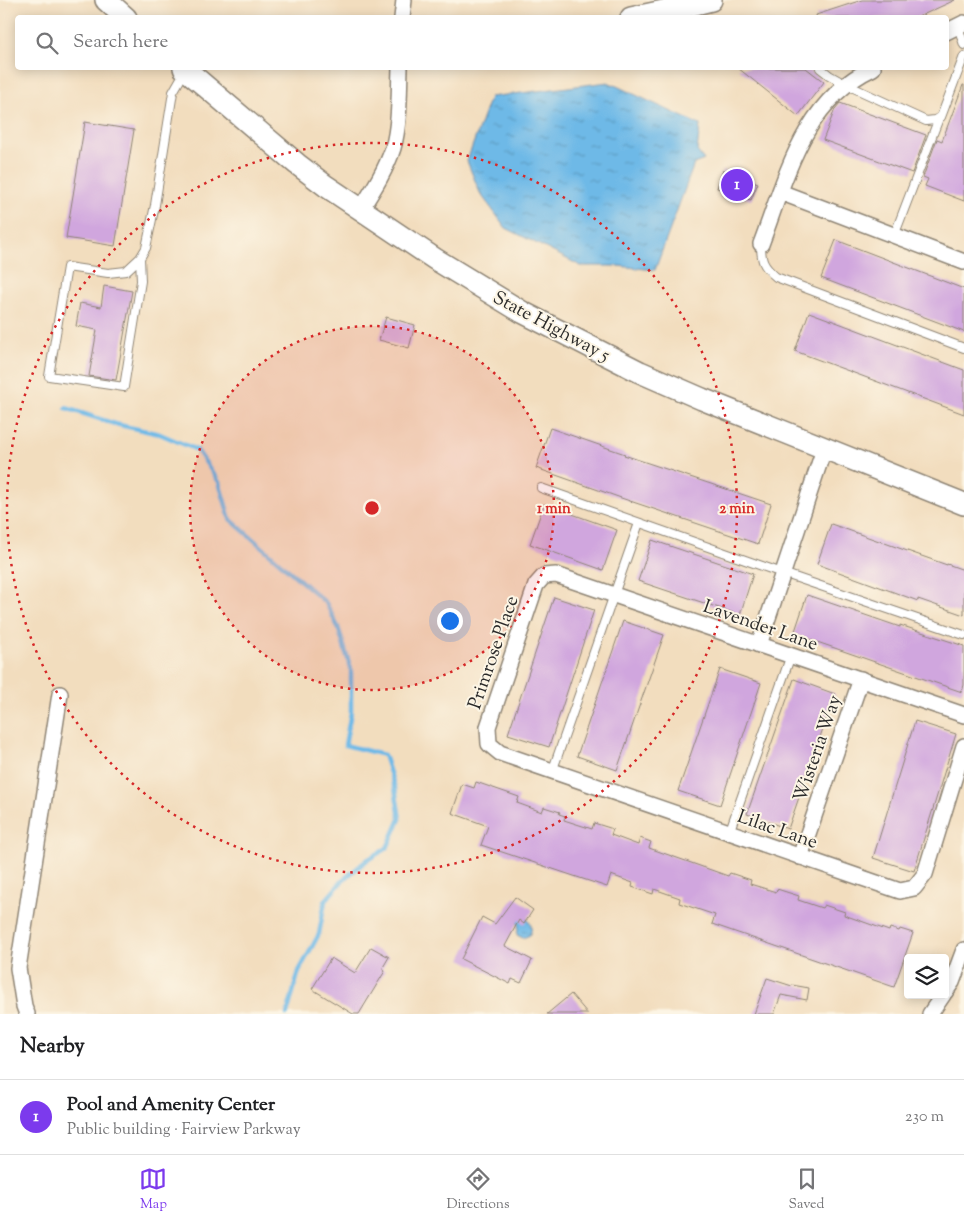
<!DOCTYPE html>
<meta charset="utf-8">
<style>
body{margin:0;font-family:"Sorts Mill Goudy",serif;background:#f2f2f2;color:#202124}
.controls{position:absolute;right:15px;bottom:15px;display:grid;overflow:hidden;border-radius:5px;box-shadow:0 2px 12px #0003}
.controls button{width:45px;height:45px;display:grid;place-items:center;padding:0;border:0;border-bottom:1px solid #e0e0e0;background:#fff;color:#202124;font:25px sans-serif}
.you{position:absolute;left:449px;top:620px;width:18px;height:18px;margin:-12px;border:4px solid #fff;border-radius:50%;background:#1a73e8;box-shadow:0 0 0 8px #1a73e833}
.badge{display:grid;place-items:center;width:32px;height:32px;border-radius:50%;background:#7c3aed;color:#fff;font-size:16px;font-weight:700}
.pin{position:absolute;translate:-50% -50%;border:2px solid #fff;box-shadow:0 1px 5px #0006}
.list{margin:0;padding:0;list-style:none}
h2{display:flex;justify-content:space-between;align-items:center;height:65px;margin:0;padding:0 20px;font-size:21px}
h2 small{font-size:16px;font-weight:400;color:#757577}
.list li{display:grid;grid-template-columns:32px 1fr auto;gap:15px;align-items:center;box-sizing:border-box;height:75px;padding:0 20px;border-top:1px solid #e0e0e0}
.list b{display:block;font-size:19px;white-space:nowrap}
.list p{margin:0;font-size:16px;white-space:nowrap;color:#757577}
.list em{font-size:16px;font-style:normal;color:#757577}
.icon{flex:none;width:28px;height:28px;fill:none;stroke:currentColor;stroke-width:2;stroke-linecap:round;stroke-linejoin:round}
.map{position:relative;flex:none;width:964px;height:1014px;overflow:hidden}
.search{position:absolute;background:#fff;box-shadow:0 2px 12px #0003;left:15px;right:15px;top:15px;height:55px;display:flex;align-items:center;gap:12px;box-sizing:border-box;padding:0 18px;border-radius:5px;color:#757577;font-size:19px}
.sheet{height:140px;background:#fff}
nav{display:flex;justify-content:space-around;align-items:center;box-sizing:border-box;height:70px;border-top:1px solid #e0e0e0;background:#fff;font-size:14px;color:#757577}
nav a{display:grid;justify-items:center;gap:2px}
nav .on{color:#7c3aed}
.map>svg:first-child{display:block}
.water{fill:url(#water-ripples);stroke:#4c7289}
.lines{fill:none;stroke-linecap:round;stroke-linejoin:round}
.stream{stroke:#6eb9e7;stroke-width:4.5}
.building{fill:#d0a6de}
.lane-casing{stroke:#8e8474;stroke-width:10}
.street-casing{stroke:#8e8474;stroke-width:18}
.secondary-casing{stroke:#8e8474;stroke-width:24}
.lane{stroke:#fff;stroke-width:8}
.street{stroke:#fff;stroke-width:15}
.secondary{stroke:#fff;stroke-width:21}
.ring{fill:none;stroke:#d62828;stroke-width:2.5;stroke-dasharray:2.5 5}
.labels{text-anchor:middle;stroke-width:4;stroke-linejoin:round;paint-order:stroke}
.street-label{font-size:19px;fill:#2b2b2b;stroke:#fcf5e5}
.centre{fill:#d62828;stroke:#fcf5e5;stroke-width:2.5}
.ring-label{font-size:15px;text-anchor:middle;font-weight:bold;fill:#d62828;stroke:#fcf5e5;stroke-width:4;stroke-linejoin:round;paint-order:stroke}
</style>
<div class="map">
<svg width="964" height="1014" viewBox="0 0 964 1014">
<defs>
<pattern id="water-ripples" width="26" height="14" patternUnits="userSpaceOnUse" patternTransform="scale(1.25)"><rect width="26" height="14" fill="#6eb9e7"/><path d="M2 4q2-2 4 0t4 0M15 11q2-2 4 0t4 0" fill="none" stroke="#5b97bb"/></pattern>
</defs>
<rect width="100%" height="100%" fill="#fcf5e5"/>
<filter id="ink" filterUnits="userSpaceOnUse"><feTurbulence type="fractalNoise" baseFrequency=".02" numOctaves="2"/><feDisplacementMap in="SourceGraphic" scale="10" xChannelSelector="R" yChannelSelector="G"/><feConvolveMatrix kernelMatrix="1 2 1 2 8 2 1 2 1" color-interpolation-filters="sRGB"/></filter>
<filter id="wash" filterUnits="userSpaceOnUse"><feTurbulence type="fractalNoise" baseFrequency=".0096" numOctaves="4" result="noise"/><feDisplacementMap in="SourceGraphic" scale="20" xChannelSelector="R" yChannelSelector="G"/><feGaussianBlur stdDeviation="1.12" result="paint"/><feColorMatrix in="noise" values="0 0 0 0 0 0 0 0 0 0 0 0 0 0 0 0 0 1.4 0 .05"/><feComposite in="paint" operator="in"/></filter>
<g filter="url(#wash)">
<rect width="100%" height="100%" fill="#f2ddbe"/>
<g class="water">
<path d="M608,82L700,125L697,151L704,160L694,164L655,270L618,266H581L506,228L480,193L467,161L490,97Z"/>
<path d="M507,914L527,919C532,923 532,930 530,935L523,938L517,935C517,931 519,928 518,923L513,921Z"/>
</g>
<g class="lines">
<path class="stream" d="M66,408L115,424L160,434L197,450L219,482L230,519L326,603L338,627L351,669V712L345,745L384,755L395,788L400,819L387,848L367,860L343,880L325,901L319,934L299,971L287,1014"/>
</g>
<g id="blocks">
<g class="building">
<path d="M862,0H955L916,18H817L816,15Z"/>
<path d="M738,68H806L824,82L798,116Z"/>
<path d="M963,85H964V201L925,186L928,179L923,177L937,139L942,141Z"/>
<path d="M840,103L926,135L912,173L823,140L835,109Z"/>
<path d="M85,122L134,130L115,246L66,238Z"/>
<path d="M723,170L758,183L751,200L717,188Z"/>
<path d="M836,240L964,289V332L821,278Z"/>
<path d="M104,286L132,291L116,380L89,376L97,330L76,326L80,303L101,307Z"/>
<path d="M809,312L964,370V414L795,351Z"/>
<path d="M386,317L415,325L409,348L379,340Z"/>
<path d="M550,428L625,454L624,455L771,504L758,544L624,499L536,468Z"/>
<path d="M544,504L617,530L603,570L530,544Z"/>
<path d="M831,524L947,565V564L964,570V615L918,599V601L817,564Z"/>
<path d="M652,540L753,574L740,615L638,581Z"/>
<path d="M807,595L900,627V625L964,646V685L962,692L794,634Z"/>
<path d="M554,597L594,610L549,747L508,734Z"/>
<path d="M623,621L664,635L617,770L577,756Z"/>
<path d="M720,669L761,683L720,805L678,791Z"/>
<path d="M794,679L835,694L788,829L747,814Z"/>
<path d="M915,721L956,734L914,871L873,858Z"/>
<path d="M476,782L519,797L517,803L542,812L544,807L560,812L559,814L565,816L564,820L592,829L594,823L613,829L611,835L638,845L640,838L651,842L649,848L728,876L730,873L751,880L750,884L776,892L777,889L799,896L798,900L822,908L824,905L845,912L844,915L889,931L890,928L899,931L900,929L913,933L894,987L712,924L715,915L679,903L680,898L654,889L653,894L632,887L633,883L611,875L607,887L481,845L488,826L452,813L462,784L474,788Z"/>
<path d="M515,897L533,910L524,924L519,920L505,946L532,960L521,983L512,979L510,984L461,959L482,917L495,924Z"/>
<path d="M371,947L389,957L382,969L385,971L359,1014H353L312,989L331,958L355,973Z"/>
<path d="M767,978L792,986V985L809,988L807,1000L781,995L774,1014H754Z"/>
<path d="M571,994L588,1014H547Z"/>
</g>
</g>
</g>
<g filter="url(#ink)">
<use href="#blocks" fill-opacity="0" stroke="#8e8474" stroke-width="1"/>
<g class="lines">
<g class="lane-casing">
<g id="lane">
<path d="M958,26L964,45"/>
<path d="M820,68L829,75L845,84L926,121L935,120L941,117L964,56"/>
<path d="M894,236L939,118"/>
<path d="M761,244C761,261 763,266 776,277L964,348"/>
<path d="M140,258L141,281L124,387L49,376L67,267L108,273L126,271L140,258L146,248L155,205L173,92L185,71"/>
<path d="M541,488L765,567L964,635"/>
<path d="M552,772L639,523"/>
<path d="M729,833L791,655"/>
</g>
</g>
<g class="street-casing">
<g id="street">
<path d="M402,18L404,0"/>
<path d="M946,32L964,23"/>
<path d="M780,192L964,262"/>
<path d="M361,209C373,190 386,170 393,148C400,123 399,94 400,68"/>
<path d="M761,244C786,178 803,101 873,68"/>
<path d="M759,645L824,449"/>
<path d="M964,715L556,575L544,576L536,585L488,727L489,744L500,753L900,891L914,888L925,874L964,746"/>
<path d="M800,857L861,679"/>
<path d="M945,992L952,982L964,950"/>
<path d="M27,1014L24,1006L18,968L60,694"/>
<path d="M930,1014L943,995"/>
</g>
</g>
<g class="secondary-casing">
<g id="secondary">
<path d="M106,0L126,18"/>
<path d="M631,18L687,6L711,0"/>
<path d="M184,68L297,164L326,186L435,259L522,312L640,372L702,399L964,504"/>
</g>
</g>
<use href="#lane" class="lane"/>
<use href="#street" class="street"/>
<use href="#secondary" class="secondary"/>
</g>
</g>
<circle cx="372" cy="508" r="182" fill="#d62828" fill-opacity=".12"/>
<g class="ring">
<circle cx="372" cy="508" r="182"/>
<circle cx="372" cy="508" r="365"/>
</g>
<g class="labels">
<g class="street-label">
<text transform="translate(552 325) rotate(28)" y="7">State Highway 5</text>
<text transform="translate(761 624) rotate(19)" y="7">Lavender Lane</text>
<text transform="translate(492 652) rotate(-71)" y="7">Primrose Place</text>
<text transform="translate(816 748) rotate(-71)" y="7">Wisteria Way</text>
<text transform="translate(778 828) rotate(19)" y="7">Lilac Lane</text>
</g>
</g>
<circle cx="372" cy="508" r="8" class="centre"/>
<g class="ring-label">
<text x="554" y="513">1 min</text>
<text x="737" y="513">2 min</text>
</g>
</svg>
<div class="controls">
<button><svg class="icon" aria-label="layers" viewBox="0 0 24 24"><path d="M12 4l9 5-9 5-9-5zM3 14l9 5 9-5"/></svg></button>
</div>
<div class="you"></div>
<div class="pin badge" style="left:737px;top:185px">1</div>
<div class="search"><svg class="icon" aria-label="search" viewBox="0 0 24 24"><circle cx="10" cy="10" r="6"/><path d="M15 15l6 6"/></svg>Search here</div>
</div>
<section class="sheet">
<h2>Nearby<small></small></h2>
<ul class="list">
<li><span class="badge">1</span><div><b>Pool and Amenity Center</b><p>Public building · Fairview Parkway</p></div><em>230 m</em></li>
</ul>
</section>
<nav>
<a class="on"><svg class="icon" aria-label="map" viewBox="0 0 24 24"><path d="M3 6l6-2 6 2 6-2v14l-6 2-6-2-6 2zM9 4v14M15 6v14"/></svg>Map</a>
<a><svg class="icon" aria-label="directions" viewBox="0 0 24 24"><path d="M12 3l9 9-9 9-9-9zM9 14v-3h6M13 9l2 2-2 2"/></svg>Directions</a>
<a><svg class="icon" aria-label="saved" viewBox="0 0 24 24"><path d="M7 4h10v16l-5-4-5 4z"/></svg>Saved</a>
</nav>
